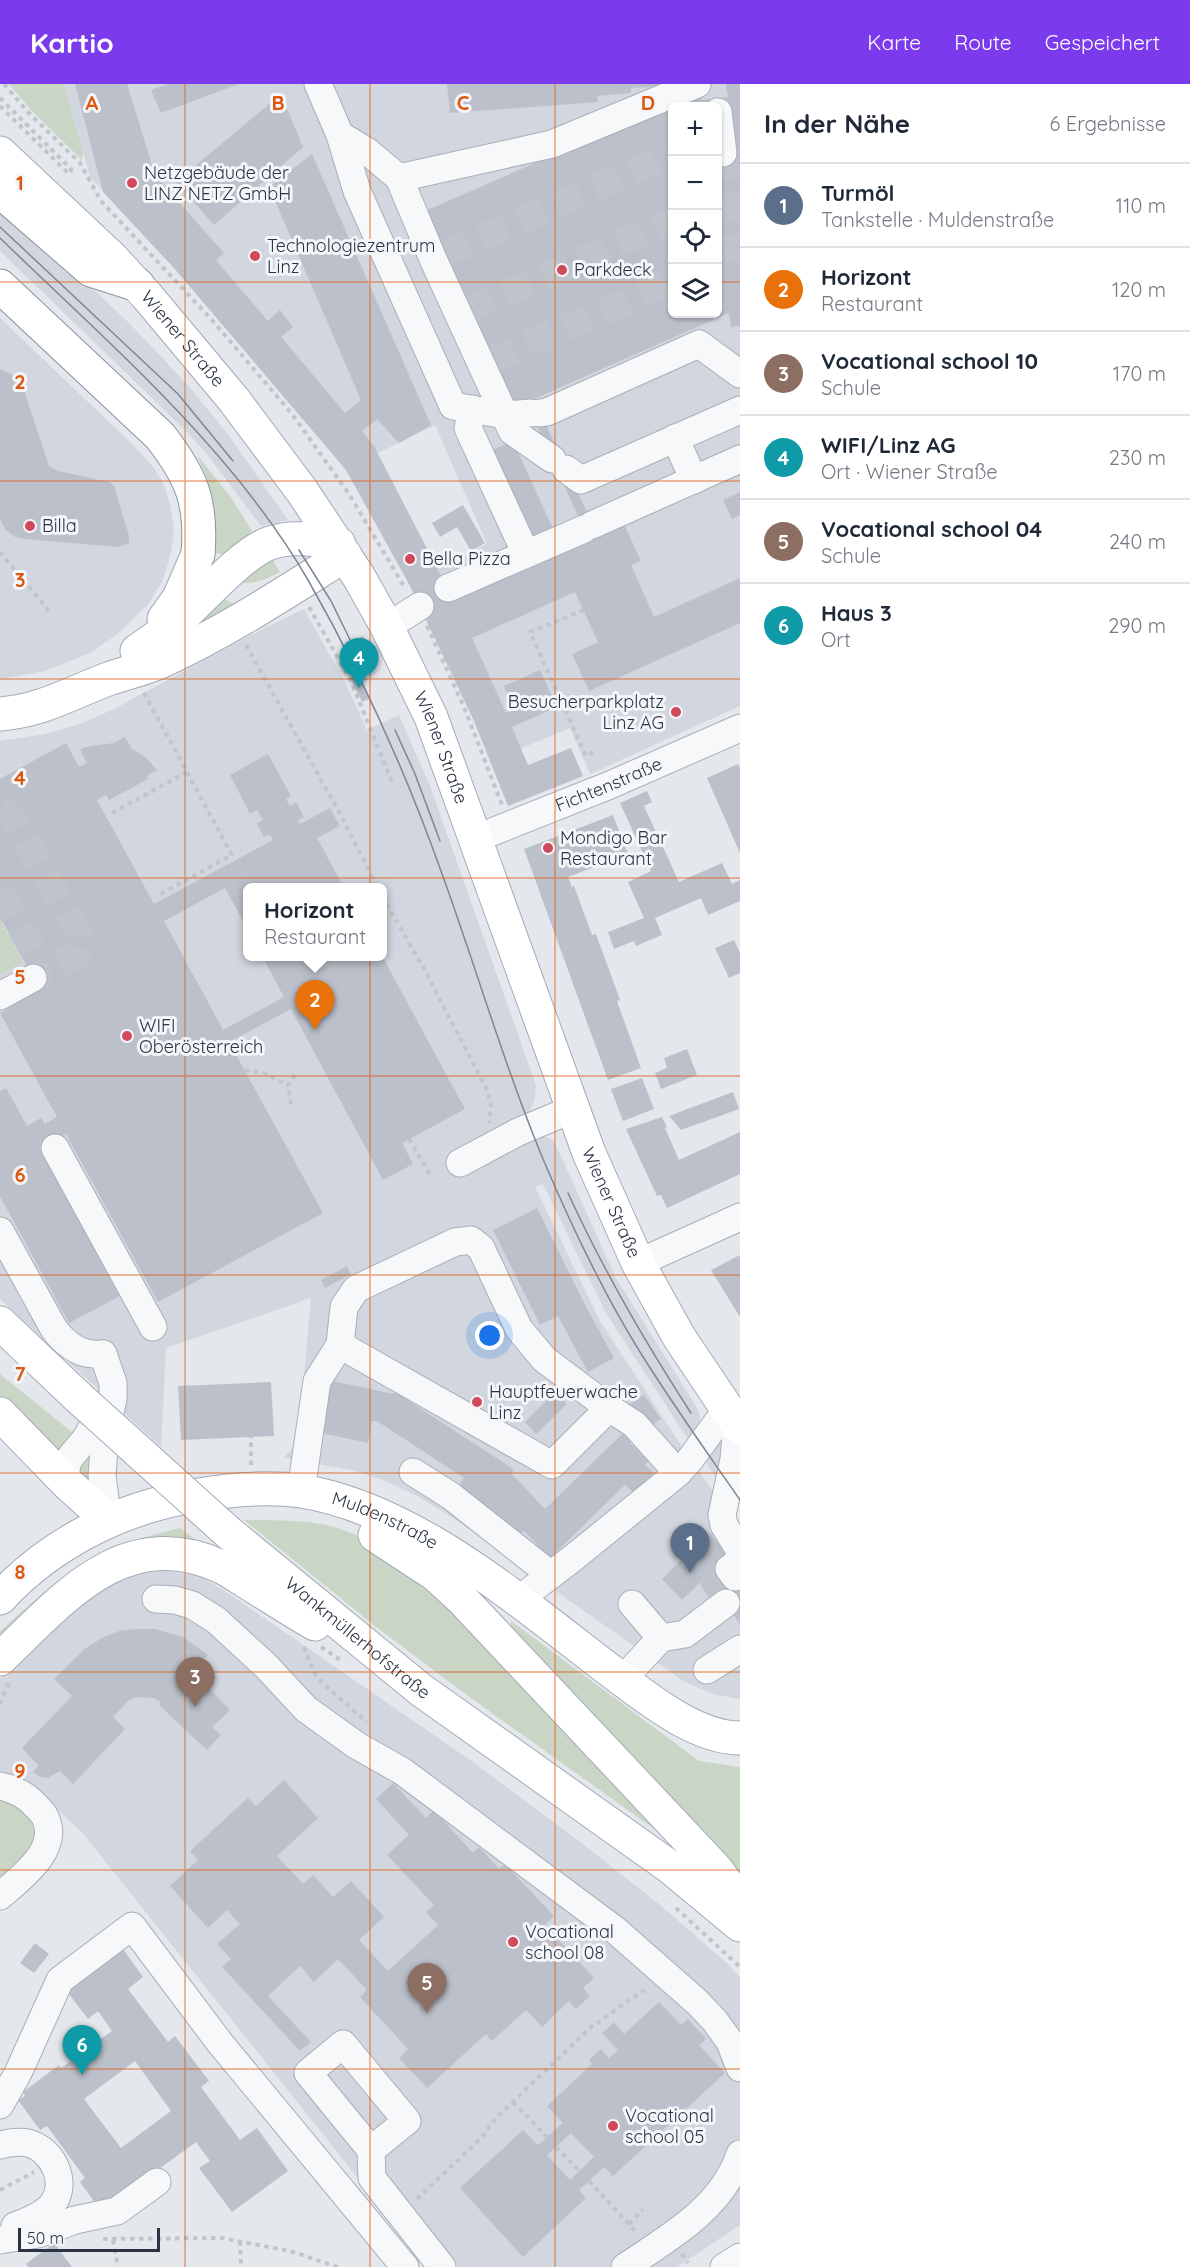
<!DOCTYPE html>
<html lang="de">
<meta charset="utf-8">
<style>
body{margin:0;font-family:Quicksand,sans-serif;background:#f2f2f3;color:#1f2937}
.controls{position:absolute;right:18px;top:18px;display:grid;overflow:hidden;border-radius:9px;box-shadow:0 2px 4px #0004}
.controls button{width:54px;height:54px;display:grid;place-items:center;padding:0;border:0;border-bottom:2px solid #e0e1e3;background:#fff;color:#1f2937;font:30px sans-serif}
.scale{position:absolute;left:18px;bottom:15px;width:142px;box-sizing:border-box;padding-left:6px;border:3px solid #2b3445;border-top:0;font-size:16px;line-height:21px;white-space:nowrap;color:#2b3445;-webkit-text-stroke:4px #f4f6f9;paint-order:stroke}
.you{position:absolute;left:490px;top:1252px;width:21px;height:21px;margin:-15px;border:4px solid #fff;border-radius:50%;background:#1a73e8;box-shadow:0 0 0 9px #1a73e833}
.badge{display:grid;place-items:center;width:39px;height:39px;border-radius:50%;background:#7c3aed;color:#fff;font-size:20px;font-weight:700}
.pin{position:absolute;translate:-50% -50px;filter:drop-shadow(0 2px 3px #0008)}
.pin::after{content:'';position:absolute;top:32px;width:21px;height:18px;background:inherit;clip-path:polygon(0 0,100% 0,50% 100%)}
.popup{position:absolute;left:243px;top:799px;width:144px;height:78px;box-sizing:border-box;display:grid;place-content:center;border-radius:9px;background:#fff;filter:drop-shadow(0 2px 4px #0005);font-size:20px;white-space:nowrap;color:#747a83}
.popup b{font-size:22px;color:#1f2937}
.popup::after{content:'';position:absolute;left:50%;top:100%;margin-left:-12px;border:12px solid transparent;border-top-color:#fff}
.list{margin:0;padding:0;list-style:none}
h2{display:flex;justify-content:space-between;align-items:center;height:78px;margin:0;padding:0 24px;font-size:26px}
h2 small{font-size:20px;font-weight:400;color:#747a83}
.list li{display:grid;grid-template-columns:39px 1fr auto;gap:18px;align-items:center;box-sizing:border-box;height:84px;padding:0 24px;border-top:2px solid #e0e1e3}
.list b{display:block;font-size:22px;white-space:nowrap}
.list p{margin:0;font-size:20px;white-space:nowrap;color:#747a83}
.list em{font-size:20px;font-style:normal;color:#747a83}
.icon{flex:none;width:33px;height:33px;fill:none;stroke:currentColor;stroke-width:2;stroke-linecap:round;stroke-linejoin:round}
.map{position:relative;flex:none;width:740px;height:2183px;overflow:hidden}
header{display:flex;align-items:center;gap:36px;box-sizing:border-box;height:84px;padding:0 30px;background:#7c3aed;color:#fff}
header strong{font-size:28px}
nav{display:flex;gap:33px;margin-inline-start:auto;font-size:21px}
main{display:flex}
aside{flex:1;background:#fff}
.map>svg:first-child{display:block}
.built{fill:#d2d6de;fill-rule:evenodd}
.green{fill:#c9d6c5}
.building{fill:#bbc0ca;fill-rule:evenodd}
.lines{fill:none;stroke-linecap:round;stroke-linejoin:round}
.minor-tunnel{stroke:#bfc3cb;stroke-width:27;stroke-dasharray:27 14;stroke-linecap:butt}
.minor-casing{stroke:#a9aeb7;stroke-width:29}
.major-casing{stroke:#a3abb8;stroke-width:35}
.highway-casing{stroke:#8b94a3;stroke-width:35}
.path{stroke:#c2c5cb;stroke-width:4;stroke-dasharray:4.5 4.5;stroke-linecap:butt}
.minor{stroke:#f7f8fa;stroke-width:27}
.major{stroke:#fff;stroke-width:33}
.highway{stroke:#fff;stroke-width:33}
.tram{stroke:#7d8696;stroke-width:1.5}
.major-bridge-casing{stroke:#a3abb8;stroke-width:35;stroke-linecap:butt}
.major-bridge{stroke:#fff;stroke-width:33}
.grid{fill:none;stroke:#df570f;stroke-width:1.5;stroke-opacity:0.55}
.poi-dot{fill:#d1495b;stroke:#f4f6f9;stroke-width:2}
.labels{text-anchor:middle;stroke-width:6;stroke-linejoin:round;paint-order:stroke}
.poi-label{font-size:18px;fill:#2b3445;stroke:#f4f6f9;text-anchor:start}
.street-label{font-size:18px;fill:#2b3445;stroke:#f4f6f9}
.grid-label{font-size:20px;text-anchor:middle;font-weight:bold;fill:#df570f;stroke:#f4f6f9;stroke-width:6;stroke-linejoin:round;paint-order:stroke}
</style>
<header>
<strong>Kartio</strong>
<nav><a>Karte</a><a>Route</a><a>Gespeichert</a></nav>
</header>
<main>
<div class="map">
<svg width="740" height="2183" viewBox="0 0 740 2183">
<rect width="100%" height="100%" fill="#e4e7ec"/>
<g class="built">
<path d="M64,0H740V622L590,690L570,644L491,677L474,636L412,498L487,460L435,341L346,385L174,184L90,93ZM672,22H718V230H672Z"/>
<path d="M0,118L129,239L186,299L227,349L288,436L261,442L206,369L184,345L0,167Z"/>
<path d="M0,234L132,360L154,384L164,401L171,423L174,449L170,473L163,496L148,520L119,549L90,569L45,587L0,595Z"/>
<path d="M304,525L345,598L367,646L399,631L430,702L536,1001L534,1018L528,1030L536,1053H547L554,1057L616,1194L697,1324L700,1332L699,1344L691,1360L606,1229L543,1100L535,1103L600,1237L684,1366L740,1445V1615L712,1610L683,1597L456,1436L419,1413L383,1396L351,1386L284,1374L298,1357L311,1214L166,1264L161,1363L0,1215V891L23,879L0,835V657L45,650L83,639L116,624L249,552ZM248,804H382V872H248Z"/>
<path d="M719,1356L722,1361L720,1400L706,1379Z"/>
<path d="M166,1487L200,1492L225,1507L470,1676L579,1757L659,1820L729,1881L740,1894V2141L677,2183H426L421,2173L81,1747L46,1716L0,1695V1595L87,1516L106,1503L122,1495L143,1488Z"/>
</g>
<g class="green">
<path d="M9,0H64L83,68L82,76L31,26Z"/>
<path d="M197,371L230,412L252,447L225,471L211,468L203,401L208,397Z"/>
<path d="M268,469L280,488C264,496 253,501 236,498Z"/>
<path d="M216,512L236,520L174,558Z"/>
<path d="M0,835L23,879L0,891Z"/>
<path d="M0,1290L78,1353L60,1377L0,1319Z"/>
<path d="M88,1362L98,1370L95,1403L81,1399L76,1378Z"/>
<path d="M244,1436C271,1436 300,1436 327,1441C358,1448 386,1467 414,1484L706,1782L464,1609L375,1542Z"/>
<path d="M180,1444L209,1466L119,1468L142,1454Z"/>
<path d="M53,1506L0,1566V1547L44,1508Z"/>
<path d="M511,1537L699,1677L740,1683V1789L645,1695L510,1552Z"/>
<path d="M0,1711C8,1715 19,1718 25,1724C52,1754 21,1778 0,1798Z"/>
</g>
<g class="building">
<path d="M75,0H127L155,91L224,169L216,176L268,237L280,226L293,243L281,253L345,329L361,316L269,103L312,70L431,341L399,359L377,335L362,347L374,362L454,517L589,456L526,318L511,325L425,127L700,7L701,16L728,13L726,0H740V242L731,243L729,229L534,315L598,452L624,440L641,477L631,481L654,533L740,494V539L589,607L572,570L598,558L575,508L472,554L506,629L514,626L504,602L540,586L557,623L512,643L528,681L571,664L583,692L508,722L474,637L410,502L346,386L174,184L103,108ZM672,22H718V230H672Z"/>
<path d="M168,0H239L161,29L151,6Z"/>
<path d="M447,0H660V2L631,4V9L597,12L598,18L450,29Z"/>
<path d="M281,10L303,63L214,141L176,98Z"/>
<path d="M0,285L20,294L49,382L58,387L109,398L114,402L129,452V459L117,463L26,455L15,453L5,445L0,435Z"/>
<path d="M513,357L554,447L531,457L490,367Z"/>
<path d="M740,408V431L732,435L723,416Z"/>
<path d="M463,421L485,459L471,467L457,443L440,453L432,439Z"/>
<path d="M363,552L376,578L369,581L356,555Z"/>
<path d="M356,589L369,615L362,618L350,593Z"/>
<path d="M125,653L132,665L144,672L157,686L147,692L148,695L109,716L106,711L97,716L154,820L273,756L270,750L264,753L257,739L263,736L257,726L250,730L230,691L268,670L291,712L286,715L290,722L296,718L304,733L298,736L300,740L330,724L340,742L317,754L344,804H248V846L225,804L164,837L223,946L284,913L262,872H382L465,1025L402,1059L413,1080L383,1096L291,925L229,958L323,1129L158,1218L66,1050L39,1064L120,1212L69,1239L0,1112V1007L6,1004L27,1042L41,1034L45,1040L57,1033L0,929L40,906L0,833V695L66,659L79,683L87,679L80,665L90,662L114,659Z"/>
<path d="M738,680L740,684V769L707,694Z"/>
<path d="M647,707L652,718L644,722L679,798L722,779L732,800L740,796V817L708,831L701,814L655,834L662,851L636,862L634,857L614,865L608,848L644,834L628,798L651,787L620,719Z"/>
<path d="M613,731L628,770L568,793L572,803L574,802L592,851L596,850L620,916L617,917L641,984L608,996L524,765Z"/>
<path d="M734,856L740,869V889L729,894L715,864Z"/>
<path d="M687,965L697,991L661,1005L655,989L667,984L664,974Z"/>
<path d="M642,994L654,1025L623,1037L611,1005Z"/>
<path d="M733,1008L739,1025L681,1046L669,1032Z"/>
<path d="M662,1033L667,1043L665,1044L679,1076L740,1048V1090L667,1124L661,1111L657,1112L626,1045Z"/>
<path d="M537,1124L584,1219L614,1274L588,1288L558,1232L540,1241L493,1146Z"/>
<path d="M740,1171V1233L711,1186Z"/>
<path d="M347,1182L351,1190L325,1204L321,1196Z"/>
<path d="M328,1296L394,1310L395,1308L507,1381L514,1386L511,1389L545,1425L620,1352L627,1347L634,1354L630,1359L648,1377L645,1381L653,1388L652,1393L650,1397L638,1407L633,1408L625,1401L550,1474L524,1447L516,1454L455,1408L464,1394L377,1337H372L368,1359L317,1348Z"/>
<path d="M271,1298L274,1352L181,1356L178,1302Z"/>
<path d="M555,1308L567,1320L536,1350L525,1338Z"/>
<path d="M644,1311L661,1335L647,1345L630,1320Z"/>
<path d="M709,1449L729,1470L716,1483L729,1498L740,1490V1540L707,1492L682,1516L662,1495Z"/>
<path d="M137,1545H155L183,1553L208,1571L191,1586L230,1626L212,1643L221,1651L207,1666L159,1621L161,1618L153,1614L137,1613L129,1616L113,1633L125,1645L73,1700L60,1687L48,1694L40,1693L33,1688L39,1682L22,1664L72,1612L54,1595L86,1564L102,1554L119,1547Z"/>
<path d="M284,1696L318,1734L277,1772L303,1800L313,1791L333,1813L351,1797L384,1833L359,1856L388,1887L438,1841L426,1828L434,1821L387,1771L409,1751L376,1715L393,1699L426,1734L434,1726L473,1769L479,1763L499,1785L505,1780L551,1829L554,1832L545,1841L594,1894L583,1904L590,1912L576,1925L569,1917L542,1943L526,1926L492,1957L486,1950L427,2004L399,1974L408,1965L360,1913L367,1906L338,1875L314,1898L300,1882L268,1912L311,1958L300,1967L222,1883L231,1875L217,1860L240,1840L227,1826L208,1844L170,1802L198,1776L190,1767L248,1714L256,1722Z"/>
<path d="M35,1859L49,1870L34,1889L20,1879Z"/>
<path d="M123,1865L143,1893L128,1905L168,1958L175,1952L209,1997L201,2003L240,2056L257,2044L288,2087L232,2128L199,2084L210,2077L196,2058L101,2127L80,2098L85,2094L47,2042L40,2046L18,2016L25,2012L23,2008L59,1981L61,1984L112,1947L98,1927L88,1935L66,1906ZM135,1977L171,2027L121,2064L84,2015Z"/>
<path d="M659,1918L681,1941L688,1935L706,1955L699,1961L725,1989L613,2092L604,2083L579,2106L586,2114L523,2173L460,2104L523,2046L538,2061L563,2039L547,2022L592,1980L589,1976L601,1965L609,1974L618,1966L602,1949L614,1938L624,1950ZM571,2049L594,2073L570,2096L547,2071Z"/>
<path d="M54,2159L72,2183H29L26,2180Z"/>
</g>
<g class="lines">
<g class="minor-tunnel">
<path d="M723,69L740,190"/>
<path d="M444,170L672,70"/>
<path d="M468,226L672,136"/>
<path d="M490,277L672,198"/>
<path d="M0,726L12,732L79,849L78,870L33,894"/>
<path d="M0,808L37,873L39,891"/>
<path d="M723,1490L714,1497L728,1518"/>
</g>
<g class="minor-casing">
<g id="minor">
<path d="M318,0L340,51L357,107L453,322L505,331L531,329"/>
<path d="M718,28L723,69"/>
<path d="M340,51L368,68L399,94L552,60L697,0"/>
<path d="M399,94L433,175L512,347L552,375"/>
<path d="M472,325L468,344L526,470"/>
<path d="M540,329L547,328L699,260L740,290"/>
<path d="M675,354L694,396"/>
<path d="M566,385L581,396L740,326"/>
<path d="M592,441L740,375"/>
<path d="M448,504L584,445"/>
<path d="M387,543L420,522"/>
<path id="s1" d="M477,754L610,701L740,644"/>
<path d="M0,912L33,894"/>
<path d="M55,1064L153,1243"/>
<path d="M460,1079L518,1048L573,1025"/>
<path d="M0,1147L54,1245C67,1262 81,1272 103,1270"/>
<path d="M638,1179L740,1133"/>
<path d="M340,1261L552,1381L609,1324L634,1340L678,1389"/>
<path d="M103,1270L113,1299V1315L105,1351L102,1392L108,1436"/>
<path d="M737,1340L734,1375L722,1431L724,1441L740,1467"/>
<path d="M413,1388L451,1412L551,1491"/>
<path d="M68,1400C60,1372 78,1370 89,1349C94,1341 97,1331 99,1322"/>
<path d="M301,1407L317,1297L340,1261L344,1223L356,1205L455,1158L471,1156L481,1164L519,1245L544,1275L609,1324"/>
<path d="M735,1493L729,1485L740,1476"/>
<path d="M156,1515L175,1516L192,1521L216,1536L266,1582L306,1625L356,1661L402,1687L614,1845L697,1918L715,1937L730,1958L740,1984"/>
<path d="M518,1516L573,1474L678,1389L689,1377L727,1325"/>
<path d="M632,1520L661,1554"/>
<path d="M707,1586L740,1565"/>
<path d="M622,1596L661,1554L685,1550L726,1519"/>
<path d="M0,1702C14,1705 27,1712 36,1722C39,1725 43,1729 45,1733C61,1765 21,1794 0,1812"/>
<path d="M343,1960L407,2037L371,2066L308,1989Z"/>
<path d="M0,2021L18,1989L60,1896L132,1842L220,1959L405,2183"/>
<path d="M0,2061C9,2059 18,2057 28,2059C55,2066 71,2104 48,2125C39,2133 26,2138 15,2142"/>
<path d="M371,2066L372,2094L442,2183"/>
<path d="M0,2156L38,2150L75,2136L117,2127L157,2098"/>
<path d="M625,2183C670,2153 722,2124 740,2070"/>
<path d="M724,2183L740,2173"/>
</g>
</g>
<g class="major-casing">
<g id="major">
<path id="s2" d="M0,69L111,173L147,212L234,316L302,407L359,493L387,543L431,633L589,1069L638,1179L679,1253L740,1344"/>
<path d="M164,535L179,514L198,470"/>
<path d="M137,567C148,559 160,551 171,543C197,521 241,469 270,459C294,451 315,456 339,460"/>
<path d="M0,630C41,627 71,609 108,595C127,588 146,585 164,576C227,547 286,508 345,471"/>
<path d="M0,1239L78,1313"/>
<path d="M0,1330L68,1400L108,1436"/>
<path id="s3" d="M229,1449L421,1606L670,1783L740,1841"/>
<path d="M375,1451L436,1491L461,1514L715,1784L740,1817"/>
<path id="s4" d="M0,1514C50,1460 120,1424 193,1412C228,1406 266,1402 301,1407C417,1425 529,1526 620,1594C652,1618 698,1654 740,1654"/>
<path d="M0,1575C63,1515 124,1438 222,1483C232,1488 243,1496 253,1502C274,1515 294,1528 315,1540"/>
</g>
</g>
<g class="highway-casing">
<g id="highway">
<path d="M0,107L91,186L138,201"/>
<path d="M0,202L160,352C192,393 202,418 198,470"/>
</g>
</g>
<g class="path">
<path d="M4,0L28,28L80,79L101,117L212,236L292,330L349,410L405,504"/>
<path d="M0,14L72,86"/>
<path d="M0,22L69,90L72,86"/>
<path d="M0,468L51,529"/>
<path d="M309,523L351,597L393,701"/>
<path d="M584,526L530,548L586,672L594,668"/>
<path d="M427,542L464,623L502,721"/>
<path d="M246,561L340,730L378,804"/>
<path d="M144,609L232,771L157,812"/>
<path d="M112,729L187,688"/>
<path d="M382,812L423,883L488,1008L491,1022L489,1039"/>
<path d="M245,986L264,989L288,1001"/>
<path d="M291,1020L288,1001L297,988"/>
<path d="M409,1055L432,1094"/>
<path d="M251,1381V1353"/>
<path d="M304,1563L315,1590L322,1599L367,1638"/>
<path d="M321,1563L342,1577"/>
<path d="M0,1620L9,1598"/>
<path d="M676,1824L740,1883"/>
<path d="M513,2018L547,2053"/>
<path d="M556,2063L579,2087"/>
<path d="M589,2097L637,2149"/>
<path d="M0,2106L34,2088"/>
<path d="M417,2115L481,2054L496,2034L590,1944L647,1904"/>
<path d="M629,2140L643,2126"/>
<path d="M103,2155L221,2154L290,2167L338,2183"/>
<path d="M113,2156L118,2183"/>
<path d="M240,2157L241,2183"/>
<path d="M682,2170L688,2179"/>
</g>
<use href="#minor" class="minor"/>
<use href="#major" class="major"/>
<use href="#highway" class="highway"/>
<g class="tram">
<path d="M0,143L178,310L233,377"/>
<path d="M0,154C109,260 231,363 308,496C361,589 405,686 441,787C476,883 504,981 543,1075C571,1141 602,1207 640,1268C671,1318 706,1367 740,1416"/>
<path d="M299,466L331,517L360,576"/>
<path d="M395,646L415,690L440,757"/>
<path d="M568,1109C603,1186 645,1258 691,1329"/>
</g>
<g class="major-bridge-casing">
<path id="major-bridge" d="M78,1313L229,1449"/>
</g>
<use href="#major-bridge" class="major-bridge"/>
</g>
<path class="grid" d="M185,0V2183M370,0V2183M555,0V2183M0,198H672M718,198H740M0,397H740M0,595H740M0,794H740M0,992H740M0,1191H740M0,1389H740M0,1588H740M0,1786H740M0,1985H740"/>
<g class="poi-dot">
<circle cx="132" cy="99" r="6"/>
<circle cx="255" cy="172" r="6"/>
<circle cx="562" cy="186" r="6"/>
<circle cx="30" cy="442" r="6"/>
<circle cx="410" cy="475" r="6"/>
<circle cx="676" cy="628" r="6"/>
<circle cx="548" cy="764" r="6"/>
<circle cx="127" cy="952" r="6"/>
<circle cx="477" cy="1318" r="6"/>
<circle cx="513" cy="1858" r="6"/>
<circle cx="613" cy="2042" r="6"/>
</g>
<g class="labels">
<g class="poi-label">
<text x="144" y="95">Netzgebäude der<tspan x="144" dy="21">LINZ NETZ GmbH</tspan></text>
<text x="267" y="168">Technologiezentrum<tspan x="267" dy="21">Linz</tspan></text>
<text x="574" y="192">Parkdeck</text>
<text x="42" y="448">Billa</text>
<text x="422" y="481">Bella Pizza</text>
<text x="664" y="624" text-anchor="end">Besucherparkplatz<tspan x="664" dy="21">Linz AG</tspan></text>
<text x="560" y="760">Mondigo Bar<tspan x="560" dy="21">Restaurant</tspan></text>
<text x="139" y="948">WIFI<tspan x="139" dy="21">Oberösterreich</tspan></text>
<text x="489" y="1314">Hauptfeuerwache<tspan x="489" dy="21">Linz</tspan></text>
<text x="525" y="1854">Vocational<tspan x="525" dy="21">school 08</tspan></text>
<text x="625" y="2038">Vocational<tspan x="625" dy="21">school 05</tspan></text>
</g>
<g class="street-label">
<text dy="6" stroke="none"><textPath href="#s2" startOffset="261">Wiener Straße</textPath></text>
<text dy="6" stroke="none"><textPath href="#s2" startOffset="747">Wiener Straße</textPath></text>
<text dy="6" stroke="none"><textPath href="#s1" startOffset="142">Fichtenstraße</textPath></text>
<text dy="6" stroke="none"><textPath href="#s2" startOffset="1233">Wiener Straße</textPath></text>
<text dy="6" stroke="none"><textPath href="#s4" startOffset="420">Muldenstraße</textPath></text>
<text dy="6" stroke="none"><textPath href="#s3" startOffset="166">Wankmüllerhofstraße</textPath></text>
</g>
</g>
<g class="grid-label">
<text x="92" y="26">A</text>
<text x="278" y="26">B</text>
<text x="463" y="26">C</text>
<text x="648" y="26">D</text>
<text x="20" y="106">1</text>
<text x="20" y="305">2</text>
<text x="20" y="503">3</text>
<text x="20" y="701">4</text>
<text x="20" y="900">5</text>
<text x="20" y="1098">6</text>
<text x="20" y="1297">7</text>
<text x="20" y="1495">8</text>
<text x="20" y="1694">9</text>
</g>
</svg>
<div class="controls">
<button>+</button>
<button>−</button>
<button><svg class="icon" aria-label="locate" viewBox="0 0 24 24"><circle cx="12" cy="12" r="6"/><path d="M12 2v4M12 18v4M2 12h4M18 12h4"/></svg></button>
<button><svg class="icon" aria-label="layers" viewBox="0 0 24 24"><path d="M12 4l9 5-9 5-9-5zM3 14l9 5 9-5"/></svg></button>
</div>
<div class="scale">50 m</div>
<div class="you"></div>
<div class="pin badge" style="left:690px;top:1489px;background:#5c6f8a">1</div>
<div class="pin badge" style="left:315px;top:946px;background:#e8710a">2</div>
<div class="popup"><b>Horizont</b>Restaurant</div>
<div class="pin badge" style="left:195px;top:1623px;background:#8d6e63">3</div>
<div class="pin badge" style="left:359px;top:604px;background:#0f9aa8">4</div>
<div class="pin badge" style="left:427px;top:1929px;background:#8d6e63">5</div>
<div class="pin badge" style="left:82px;top:1991px;background:#0f9aa8">6</div>
</div>
<aside>
<h2>In der Nähe<small>6 Ergebnisse</small></h2>
<ul class="list">
<li><span class="badge" style="background:#5c6f8a">1</span><div><b>Turmöl</b><p>Tankstelle · Muldenstraße</p></div><em>110 m</em></li>
<li><span class="badge" style="background:#e8710a">2</span><div><b>Horizont</b><p>Restaurant</p></div><em>120 m</em></li>
<li><span class="badge" style="background:#8d6e63">3</span><div><b>Vocational school 10</b><p>Schule</p></div><em>170 m</em></li>
<li><span class="badge" style="background:#0f9aa8">4</span><div><b>WIFI/Linz AG</b><p>Ort · Wiener Straße</p></div><em>230 m</em></li>
<li><span class="badge" style="background:#8d6e63">5</span><div><b>Vocational school 04</b><p>Schule</p></div><em>240 m</em></li>
<li><span class="badge" style="background:#0f9aa8">6</span><div><b>Haus 3</b><p>Ort</p></div><em>290 m</em></li>
</ul>
</aside>
</main>
